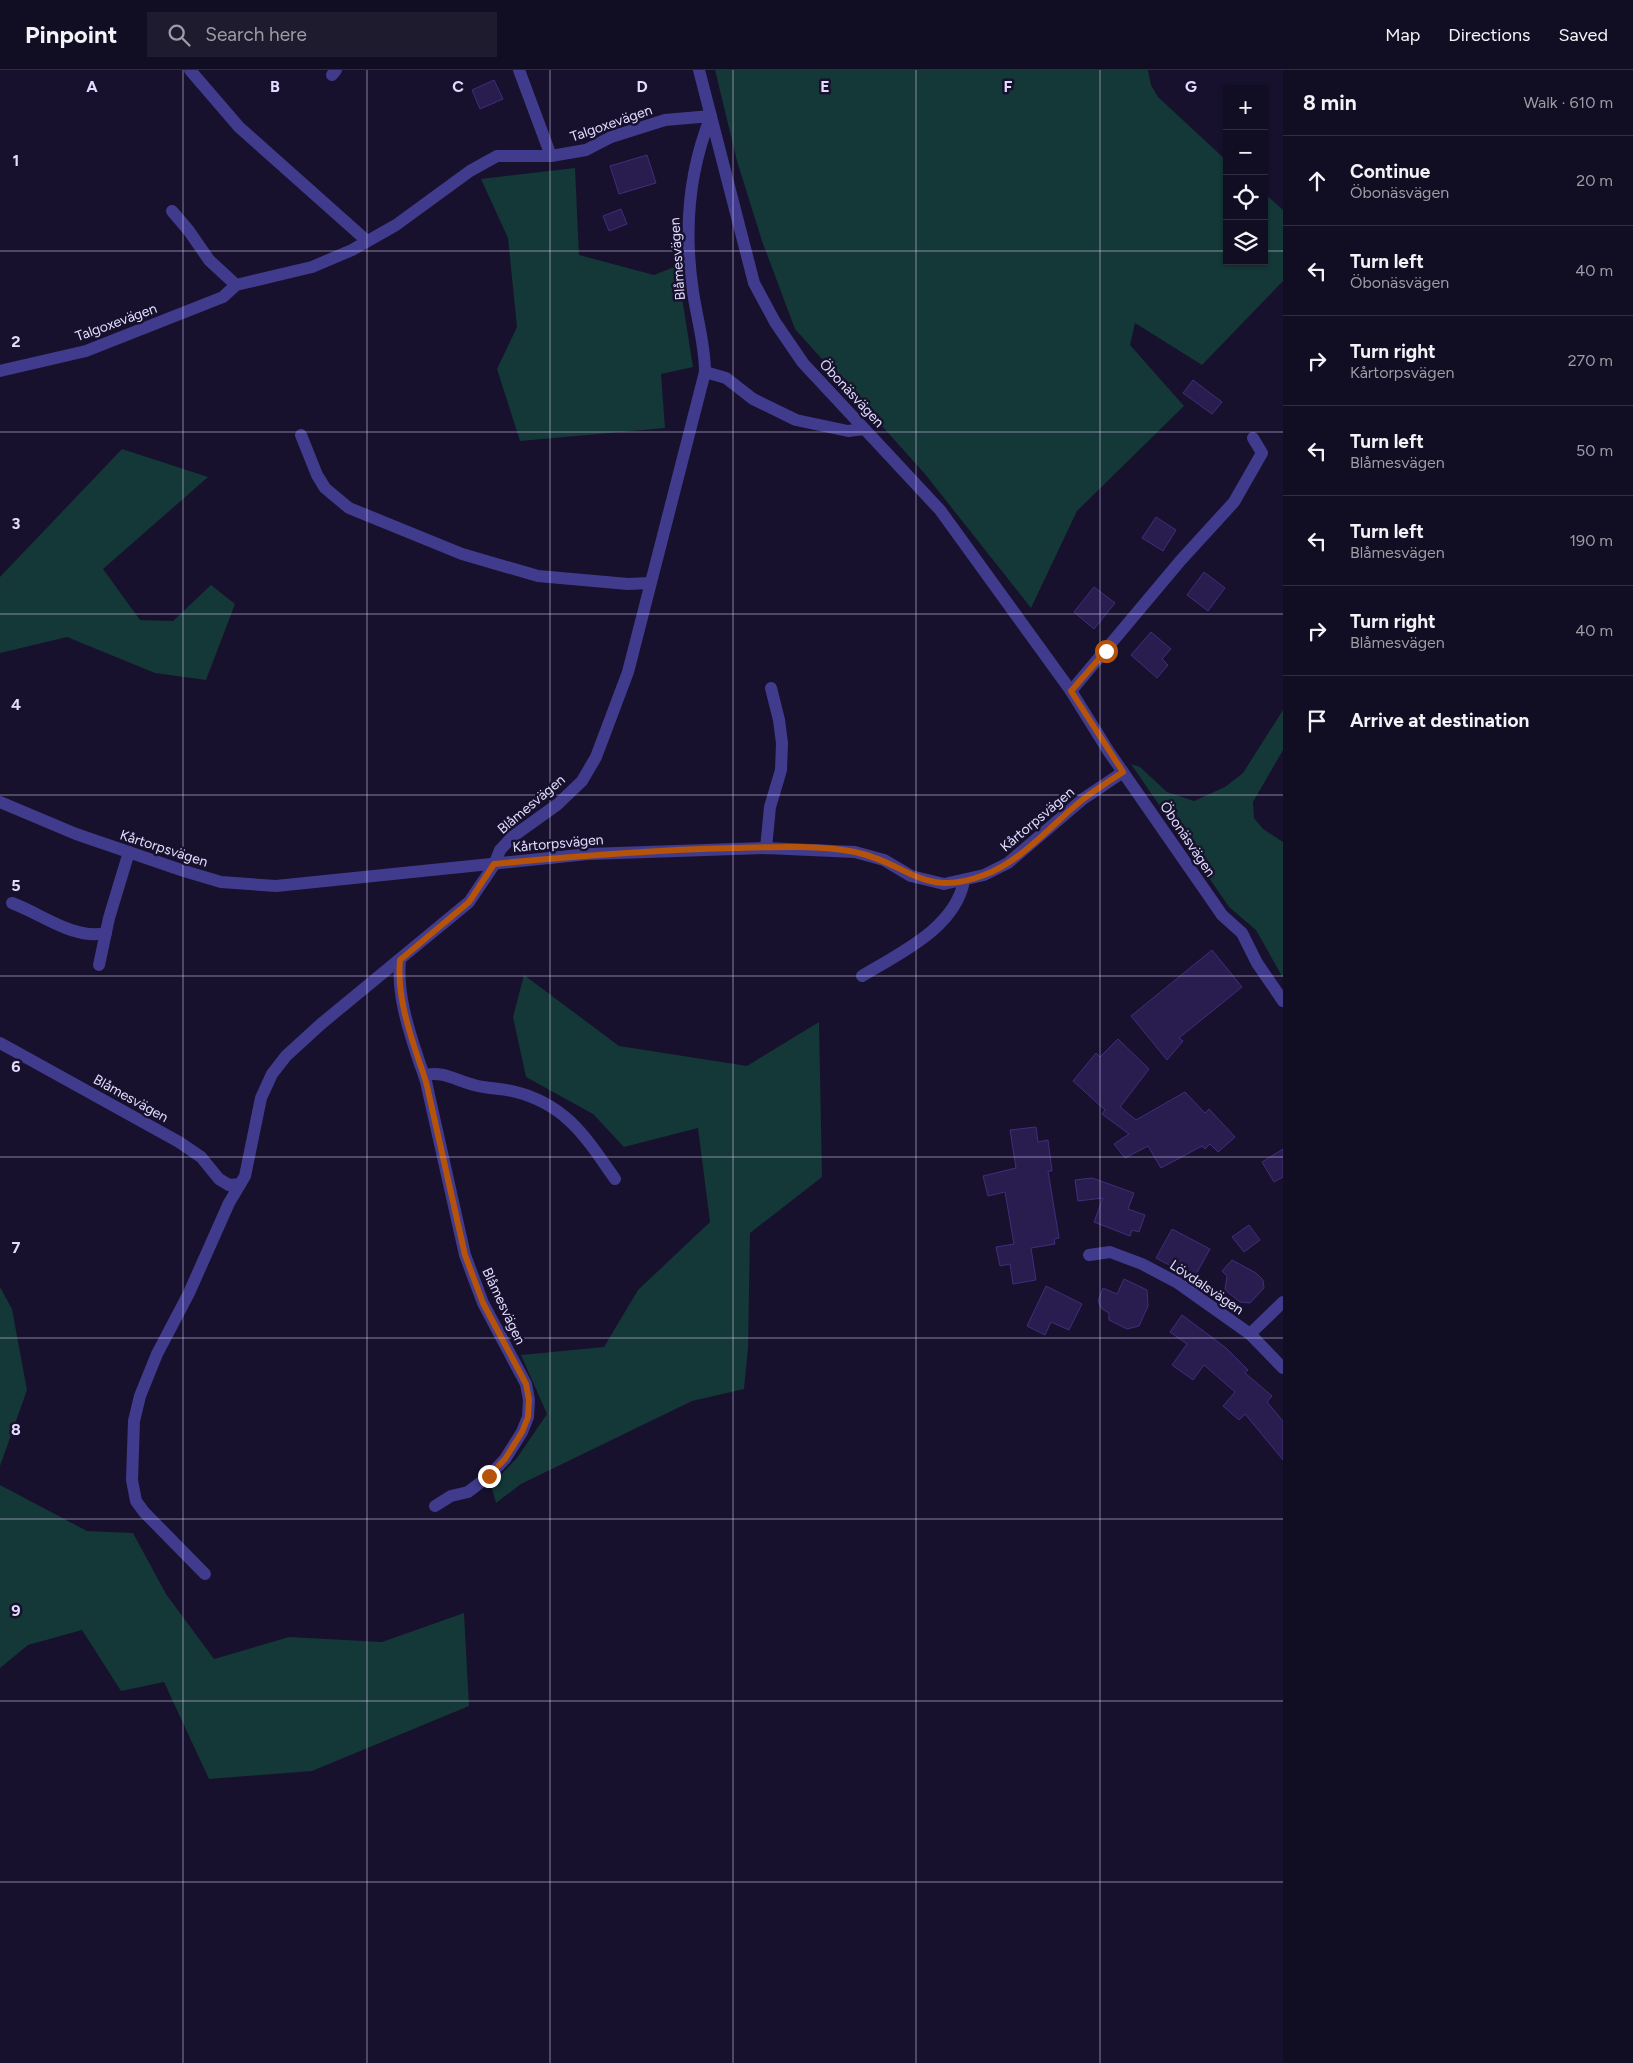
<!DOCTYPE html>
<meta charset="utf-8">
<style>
body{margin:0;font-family:Figtree,sans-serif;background:#1e1b2f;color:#f1f3f6}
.controls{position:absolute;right:15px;top:15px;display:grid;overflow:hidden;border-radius:0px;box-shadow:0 1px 4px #0004}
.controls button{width:45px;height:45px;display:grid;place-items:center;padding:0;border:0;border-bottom:1px solid #302d40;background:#110d22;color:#f1f3f6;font:25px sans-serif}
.stop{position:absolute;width:15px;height:15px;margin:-11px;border:4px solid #b45309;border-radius:50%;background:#fff}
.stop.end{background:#b45309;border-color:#fff;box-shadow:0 1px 5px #0008}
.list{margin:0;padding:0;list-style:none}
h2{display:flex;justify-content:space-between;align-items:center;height:65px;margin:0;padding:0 20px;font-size:21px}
h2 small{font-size:16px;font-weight:400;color:#9c9ca5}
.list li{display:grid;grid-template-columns:32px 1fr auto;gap:15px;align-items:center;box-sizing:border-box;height:90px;padding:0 20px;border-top:1px solid #302d40}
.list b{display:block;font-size:19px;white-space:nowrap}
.list p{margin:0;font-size:16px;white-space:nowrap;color:#9c9ca5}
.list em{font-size:16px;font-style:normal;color:#9c9ca5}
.icon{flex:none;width:28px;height:28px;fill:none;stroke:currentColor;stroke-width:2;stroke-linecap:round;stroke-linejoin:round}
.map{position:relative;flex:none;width:1283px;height:1993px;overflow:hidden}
header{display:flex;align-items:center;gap:30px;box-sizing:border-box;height:70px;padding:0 25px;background:#110d22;border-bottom:1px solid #302d40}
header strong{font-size:24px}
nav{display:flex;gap:28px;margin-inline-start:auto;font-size:18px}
.search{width:350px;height:45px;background:#1e1b2f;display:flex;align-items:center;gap:12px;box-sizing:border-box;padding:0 18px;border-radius:0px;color:#9c9ca5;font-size:19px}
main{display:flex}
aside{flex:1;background:#110d22}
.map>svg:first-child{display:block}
.green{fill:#143737}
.building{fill:#291c4f;stroke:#402e7b}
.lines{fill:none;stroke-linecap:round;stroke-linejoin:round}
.minor{stroke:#413b8d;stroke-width:12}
.route{stroke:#b45309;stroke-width:6}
.grid{fill:none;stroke:#e2ddff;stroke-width:1;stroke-opacity:0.55}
.labels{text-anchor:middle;stroke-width:5;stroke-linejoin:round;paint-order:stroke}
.street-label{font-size:14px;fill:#e2ddff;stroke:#17112d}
.grid-label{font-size:16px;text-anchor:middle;font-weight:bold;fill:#e2ddff;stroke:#17112d;stroke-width:5;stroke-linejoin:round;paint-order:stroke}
</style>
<header>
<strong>Pinpoint</strong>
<div class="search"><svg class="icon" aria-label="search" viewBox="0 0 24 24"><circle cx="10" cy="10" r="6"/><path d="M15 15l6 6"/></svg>Search here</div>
<nav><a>Map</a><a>Directions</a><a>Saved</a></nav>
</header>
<main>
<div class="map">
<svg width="1283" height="1993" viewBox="0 0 1283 1993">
<rect width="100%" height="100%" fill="#17112d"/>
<g class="green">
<path d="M715,0H1148L1151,15L1158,27L1227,91V191H1264V123L1283,140V211L1202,295L1135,253L1130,275L1184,336L1077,441L1031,538L925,404L795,259L762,171L737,91Z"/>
<path d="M575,98L579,185L654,205L677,196L693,297L661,304L665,358L520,371L497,299L517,257L508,168L481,109Z"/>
<path d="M122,379L208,407L103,499L140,550L173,551L211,515L235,534L206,610L155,603L67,567L0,583V507Z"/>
<path d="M1283,640V680L1253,732L1254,748L1263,759L1283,772V908L1256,860L1229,837L1131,694L1140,697L1167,722L1194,731L1225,717L1243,703Z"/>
<path d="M524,905L619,976L747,996L819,952L822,1107L750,1163L748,1278L744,1319L692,1331L521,1414L496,1433L491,1415L517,1388L547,1344L521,1285L604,1277L638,1220L710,1152L698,1058L624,1077L593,1044L526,1007L513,947Z"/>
<path d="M0,1217L12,1239L27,1320L0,1396Z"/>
<path d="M0,1415L87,1461L133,1463L166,1524L214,1589L289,1567L382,1572L464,1543L469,1636L312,1701L209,1709L164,1612L121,1621L82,1560L28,1575L0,1598Z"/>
</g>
<g class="building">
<path d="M494,10L503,29L480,39L472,20Z"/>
<path d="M647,85L656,113L619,124L610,96Z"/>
<path d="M621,139L627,154L609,161L603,146Z"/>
<path d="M1193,310L1222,332L1212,344L1183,323Z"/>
<path d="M1156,447L1176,460L1163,481L1142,468Z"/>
<path d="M1204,502L1225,518L1208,541L1187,525Z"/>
<path d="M1094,517L1115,533L1094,559L1074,542Z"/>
<path d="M1151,562L1171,579L1162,589L1168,595L1157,608L1131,585Z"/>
<path d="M1212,880L1242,917L1179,968L1183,971L1167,990L1131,946Z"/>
<path d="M1118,969L1149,999L1120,1037L1136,1050L1185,1022L1205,1043L1209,1039L1235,1067L1218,1082L1210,1074L1205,1079L1202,1076L1161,1098L1148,1076L1125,1088L1114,1074L1129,1064L1102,1044L1105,1040L1073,1011L1096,983L1100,987Z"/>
<path d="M1036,1057L1038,1072L1048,1070L1052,1101H1048L1059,1168L1054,1169L1055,1174L1031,1178L1036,1210L1013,1214L1010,1194L1000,1196L996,1177L1014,1174L1005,1122L988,1126L983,1106L1016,1098L1010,1060Z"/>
<path d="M1283,1079V1107L1274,1112L1262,1092Z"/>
<path d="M1092,1108L1134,1123L1128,1139L1145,1145L1139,1162L1132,1160L1130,1166L1094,1152L1103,1128L1078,1131L1075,1110Z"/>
<path d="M1249,1155L1260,1170L1244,1182L1232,1167Z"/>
<path d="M1172,1159L1210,1179L1194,1208L1156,1188Z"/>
<path d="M1232,1190L1256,1203L1263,1210L1264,1218L1250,1233L1240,1232L1225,1220L1227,1206L1222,1201Z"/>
<path d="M1124,1209L1147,1220L1148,1236L1139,1256L1127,1259L1109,1250V1243L1102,1239L1098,1231L1103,1218L1117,1224Z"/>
<path d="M1046,1216L1082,1234L1069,1260L1051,1252L1045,1265L1027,1256Z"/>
<path d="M1182,1245L1226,1278L1248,1300L1245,1303L1272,1326L1267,1332L1283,1351V1390L1245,1344L1239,1350L1223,1336L1235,1322L1204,1295L1193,1310L1172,1295L1187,1274L1170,1262Z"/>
</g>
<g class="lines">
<g class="minor">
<path d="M190,0L239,57L367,171"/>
<path d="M519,0L551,86"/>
<path d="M699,0L754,213L775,252L803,293L940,440L1071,621L1109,682L1211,829L1222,845L1242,863L1257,893L1283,931"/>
<path d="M332,5L336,0"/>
<path d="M172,141L189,161L209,190L236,215"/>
<path d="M0,301L86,281L223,227L236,215L312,197L352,180L396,155L470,101L497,86H551L586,80L611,67L665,50L711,46C688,103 684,163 693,222C697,249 705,275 705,302"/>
<path d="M301,365L317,405L325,418L349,438L462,484L538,506L628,514L650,513"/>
<path d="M1071,621L1181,490L1234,432L1262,383L1253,368"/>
<path d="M0,732L76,764L184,801L221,812L276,816L588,784L766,778L855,782L884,790L911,806L944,814L984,805L1008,793L1083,729L1123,702"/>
<path d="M766,778L770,737L781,700L782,673L779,650L771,618"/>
<path d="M12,833C42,844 73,870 106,863"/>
<path d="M400,890C397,922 407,955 417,985C422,1002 426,1006 429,1025L465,1185L483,1233L526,1314L529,1330L528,1347L522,1362L505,1389L489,1406L468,1422L451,1426L435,1436"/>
<path d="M99,895L109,848L129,782"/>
<path d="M862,906C900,883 955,858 964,811"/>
<path d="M0,973L179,1072L201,1087L219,1109L229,1115L240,1114"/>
<path d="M426,1005C444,1001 457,1011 474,1015C488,1019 502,1018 516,1022C567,1035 587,1069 615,1109"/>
<path d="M1089,1185L1110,1182L1142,1194L1178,1213L1250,1264L1283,1298"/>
<path d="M1250,1264L1283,1232"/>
<path d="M205,1504L144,1442L136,1431L132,1410L134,1351L140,1326L157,1284L189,1223L229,1133L245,1106L261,1028L272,1004L286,986L321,954L469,832L494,795L500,780L512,767L558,734L582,711L596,687L628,602L705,302L726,308L753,329L796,350L848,361L864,359"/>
</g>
</g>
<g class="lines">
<path class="route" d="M489,1406L505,1389L522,1362L528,1347L529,1330L526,1314L483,1233L465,1185L429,1025C426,1008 422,1001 417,985C407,955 397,922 400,890L469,832L494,794C574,786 654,780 735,778C772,777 819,775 855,782C908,793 923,829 984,805C1022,791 1051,755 1082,730C1095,720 1109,711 1123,702L1071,621L1106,581"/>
</g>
<path class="grid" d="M183,0V1993M367,0V1993M550,0V1993M733,0V1993M916,0V1993M1100,0V1993M0,181H1227M1264,181H1283M0,362H1283M0,544H1283M0,725H1283M0,906H1283M0,1087H1283M0,1268H1283M0,1449H1283M0,1631H1283M0,1812H1283"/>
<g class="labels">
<g class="street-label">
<text transform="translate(611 53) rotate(-19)" y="5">Talgoxevägen</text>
<text transform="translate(677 189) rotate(-94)" y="5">Blåmesvägen</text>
<text transform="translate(116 252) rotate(-20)" y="5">Talgoxevägen</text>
<text transform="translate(852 323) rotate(47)" y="5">Öbonäsvägen</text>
<text transform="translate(531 734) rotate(-40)" y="5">Blåmesvägen</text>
<text transform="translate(1037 749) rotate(-40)" y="5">Kårtorpsvägen</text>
<text transform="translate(1188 769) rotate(56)" y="5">Öbonäsvägen</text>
<text transform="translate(558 773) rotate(-5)" y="5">Kårtorpsvägen</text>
<text transform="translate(164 778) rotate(18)" y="5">Kårtorpsvägen</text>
<text transform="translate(131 1028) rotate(29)" y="5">Blåmesvägen</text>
<text transform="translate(1207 1217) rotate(34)" y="5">Lövdalsvägen</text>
<text transform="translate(504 1236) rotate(65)" y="5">Blåmesvägen</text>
</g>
</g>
<g class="grid-label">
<text x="92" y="22">A</text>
<text x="275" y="22">B</text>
<text x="458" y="22">C</text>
<text x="642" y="22">D</text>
<text x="825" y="22">E</text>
<text x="1008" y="22">F</text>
<text x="1191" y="22">G</text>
<text x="16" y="96">1</text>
<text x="16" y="277">2</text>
<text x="16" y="459">3</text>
<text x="16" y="640">4</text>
<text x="16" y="821">5</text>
<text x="16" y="1002">6</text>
<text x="16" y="1183">7</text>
<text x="16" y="1365">8</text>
<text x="16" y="1546">9</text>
</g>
</svg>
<div class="controls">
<button>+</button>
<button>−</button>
<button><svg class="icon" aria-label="locate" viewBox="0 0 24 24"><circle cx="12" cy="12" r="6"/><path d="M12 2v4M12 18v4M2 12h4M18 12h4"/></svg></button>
<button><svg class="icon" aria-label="layers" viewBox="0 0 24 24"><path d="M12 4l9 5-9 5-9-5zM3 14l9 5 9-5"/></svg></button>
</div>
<div class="stop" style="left:1106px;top:581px"></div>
<div class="stop end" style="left:489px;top:1406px"></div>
</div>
<aside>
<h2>8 min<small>Walk · 610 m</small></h2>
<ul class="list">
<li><svg class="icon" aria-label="ahead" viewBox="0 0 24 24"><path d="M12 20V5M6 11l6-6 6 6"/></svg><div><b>Continue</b><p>Öbonäsvägen</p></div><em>20 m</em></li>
<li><svg class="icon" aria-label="left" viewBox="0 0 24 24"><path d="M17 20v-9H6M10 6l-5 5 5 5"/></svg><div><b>Turn left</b><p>Öbonäsvägen</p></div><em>40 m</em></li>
<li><svg class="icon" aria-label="right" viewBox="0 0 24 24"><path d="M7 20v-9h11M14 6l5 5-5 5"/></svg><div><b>Turn right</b><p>Kårtorpsvägen</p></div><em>270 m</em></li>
<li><svg class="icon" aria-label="left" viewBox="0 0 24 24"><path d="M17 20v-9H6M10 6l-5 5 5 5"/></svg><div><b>Turn left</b><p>Blåmesvägen</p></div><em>50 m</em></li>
<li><svg class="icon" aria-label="left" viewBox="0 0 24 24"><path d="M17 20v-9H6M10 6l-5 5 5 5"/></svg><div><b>Turn left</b><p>Blåmesvägen</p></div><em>190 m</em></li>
<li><svg class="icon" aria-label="right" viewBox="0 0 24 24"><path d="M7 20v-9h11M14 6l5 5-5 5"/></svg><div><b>Turn right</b><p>Blåmesvägen</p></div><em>40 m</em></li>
<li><svg class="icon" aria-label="arrive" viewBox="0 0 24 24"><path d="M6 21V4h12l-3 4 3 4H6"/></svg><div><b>Arrive at destination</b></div></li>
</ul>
</aside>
</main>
